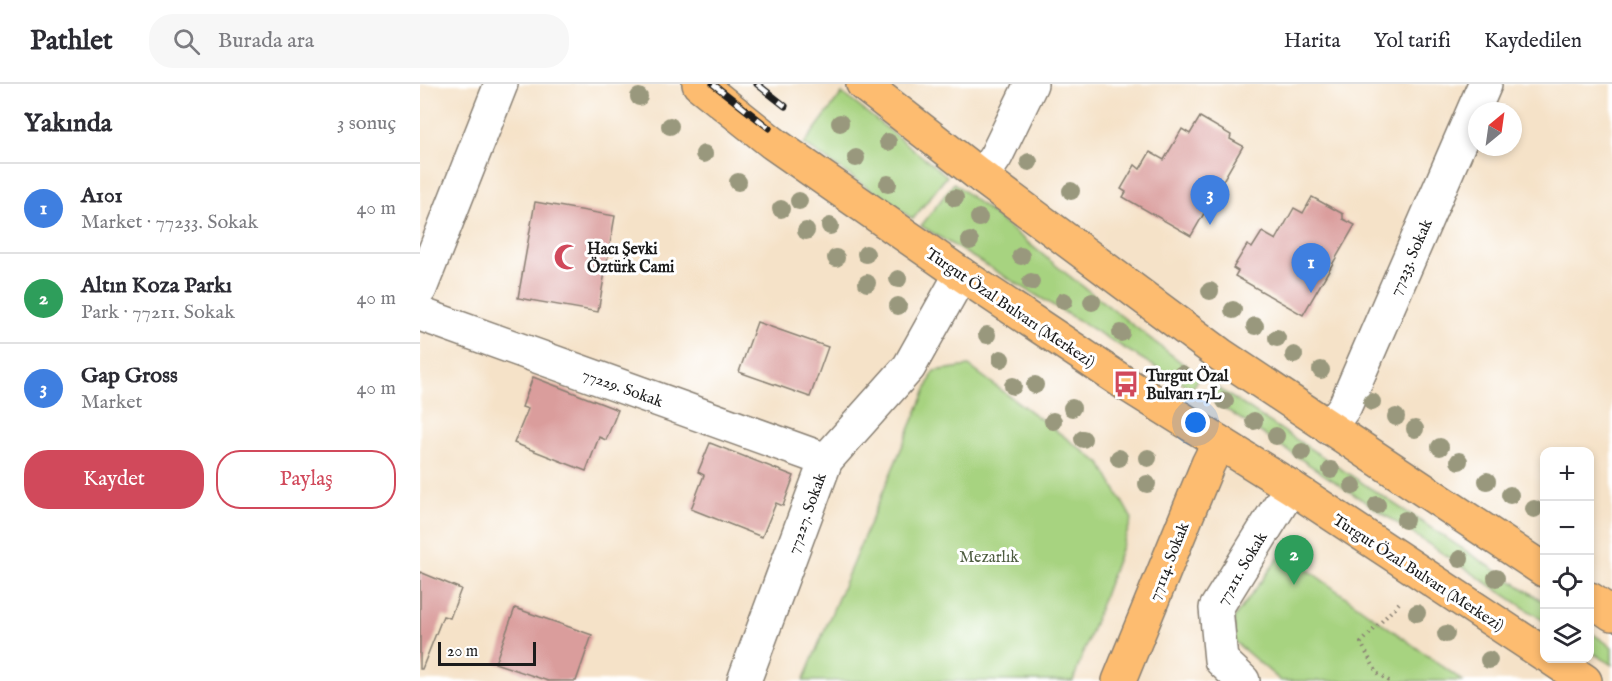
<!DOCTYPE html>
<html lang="tr">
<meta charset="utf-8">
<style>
body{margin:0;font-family:"IM FELL English",serif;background:#f7f7f7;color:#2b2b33}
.controls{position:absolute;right:18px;bottom:18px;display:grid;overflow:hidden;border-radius:12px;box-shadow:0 3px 9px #0003}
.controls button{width:54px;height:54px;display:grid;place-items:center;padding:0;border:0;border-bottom:2px solid #e1e1e2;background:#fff;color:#2b2b33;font:30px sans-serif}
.compass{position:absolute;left:1048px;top:18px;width:54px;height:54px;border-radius:50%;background:#fff;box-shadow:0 3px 9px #0003;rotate:29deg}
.scale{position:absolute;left:18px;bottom:15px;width:98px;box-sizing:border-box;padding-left:6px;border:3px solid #1c1c1c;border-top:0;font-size:16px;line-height:21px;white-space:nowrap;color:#1c1c1c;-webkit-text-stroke:4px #fff;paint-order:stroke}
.you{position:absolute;left:776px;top:339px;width:21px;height:21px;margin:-15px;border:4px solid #fff;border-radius:50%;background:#1a73e8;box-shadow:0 0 0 9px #1a73e833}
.badge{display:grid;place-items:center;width:39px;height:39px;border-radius:50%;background:#d1495b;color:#fff;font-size:20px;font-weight:700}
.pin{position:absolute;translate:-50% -50px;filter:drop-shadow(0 2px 3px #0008)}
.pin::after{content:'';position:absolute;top:32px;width:21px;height:18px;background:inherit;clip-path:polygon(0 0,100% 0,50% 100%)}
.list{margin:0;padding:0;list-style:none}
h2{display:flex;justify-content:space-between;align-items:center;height:78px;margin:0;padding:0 24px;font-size:26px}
h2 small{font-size:20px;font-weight:400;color:#7c7c81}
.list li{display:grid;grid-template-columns:39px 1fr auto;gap:18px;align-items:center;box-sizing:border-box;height:90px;padding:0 24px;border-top:2px solid #e1e1e2}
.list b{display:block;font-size:22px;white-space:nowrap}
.list p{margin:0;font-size:20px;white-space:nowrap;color:#7c7c81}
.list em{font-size:20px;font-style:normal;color:#7c7c81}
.actions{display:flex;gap:12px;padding:18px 24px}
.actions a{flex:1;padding:14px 0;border:2px solid #d1495b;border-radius:24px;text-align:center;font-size:21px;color:#d1495b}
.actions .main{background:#d1495b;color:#fff}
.icon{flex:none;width:33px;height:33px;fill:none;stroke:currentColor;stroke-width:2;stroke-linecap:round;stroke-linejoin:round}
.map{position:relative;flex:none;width:1192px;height:597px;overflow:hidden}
header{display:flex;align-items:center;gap:36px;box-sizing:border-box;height:84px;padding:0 30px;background:#fff;border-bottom:2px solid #e1e1e2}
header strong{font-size:28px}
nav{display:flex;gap:33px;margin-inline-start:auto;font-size:21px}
.search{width:420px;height:54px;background:#f7f7f7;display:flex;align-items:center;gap:15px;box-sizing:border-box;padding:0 21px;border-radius:24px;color:#7c7c81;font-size:22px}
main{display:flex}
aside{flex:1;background:#fff}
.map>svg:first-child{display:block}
.green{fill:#a7d380;stroke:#62784e;stroke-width:1.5}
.building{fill:#da9d9c}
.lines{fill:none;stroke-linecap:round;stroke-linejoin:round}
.minor-casing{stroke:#887f72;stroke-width:36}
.major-casing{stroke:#887f72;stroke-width:36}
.path{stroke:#887f72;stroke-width:4;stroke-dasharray:1.5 4.5;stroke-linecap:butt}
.minor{stroke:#fff;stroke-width:33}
.major{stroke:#fdbc6f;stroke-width:33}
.rail-casing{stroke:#1c1c1c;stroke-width:7}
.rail{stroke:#fff;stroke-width:4.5;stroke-dasharray:14;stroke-linecap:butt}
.tree{fill:#99987d}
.labels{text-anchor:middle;stroke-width:6;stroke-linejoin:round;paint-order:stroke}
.poi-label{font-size:16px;font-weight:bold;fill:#1c1c1c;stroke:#fff;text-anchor:start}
.street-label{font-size:16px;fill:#1c1c1c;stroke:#fff}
.park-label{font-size:16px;fill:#4d5c3f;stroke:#fff}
</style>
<header>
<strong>Pathlet</strong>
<div class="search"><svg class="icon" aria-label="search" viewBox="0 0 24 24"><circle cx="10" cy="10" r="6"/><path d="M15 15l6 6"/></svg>Burada ara</div>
<nav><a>Harita</a><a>Yol tarifi</a><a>Kaydedilen</a></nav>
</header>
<main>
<aside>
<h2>Yakında<small>3 sonuç</small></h2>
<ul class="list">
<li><span class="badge" style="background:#3f7fe0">1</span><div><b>A101</b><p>Market · 77233. Sokak</p></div><em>40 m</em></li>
<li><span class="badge" style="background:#2e9e5b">2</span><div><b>Altın Koza Parkı</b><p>Park · 77211. Sokak</p></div><em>40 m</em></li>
<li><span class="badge" style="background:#3f7fe0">3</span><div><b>Gap Gross</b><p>Market</p></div><em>40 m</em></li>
</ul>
<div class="actions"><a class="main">Kaydet</a><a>Paylaş</a></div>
</aside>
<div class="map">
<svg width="1192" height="597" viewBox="0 0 1192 597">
<rect width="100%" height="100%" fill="#fff"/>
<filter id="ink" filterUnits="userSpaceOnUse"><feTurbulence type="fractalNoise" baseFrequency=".0167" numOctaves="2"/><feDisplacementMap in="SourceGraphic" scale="12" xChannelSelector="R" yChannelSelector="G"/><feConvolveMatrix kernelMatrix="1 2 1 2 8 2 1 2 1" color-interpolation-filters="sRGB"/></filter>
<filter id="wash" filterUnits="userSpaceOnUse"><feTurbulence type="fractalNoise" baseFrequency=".008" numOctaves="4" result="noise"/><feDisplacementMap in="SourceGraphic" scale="24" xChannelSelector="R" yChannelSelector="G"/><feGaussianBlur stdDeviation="1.35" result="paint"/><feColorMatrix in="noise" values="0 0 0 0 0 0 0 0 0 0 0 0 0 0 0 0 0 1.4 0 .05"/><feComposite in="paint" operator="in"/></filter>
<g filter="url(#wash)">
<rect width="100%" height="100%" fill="#f5e2c8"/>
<g class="green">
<path d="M422,9L527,92L493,135L384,60Z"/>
<path d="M534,99L643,187L780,293L772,305L501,142Z"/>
<path d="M549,282L681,380L712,435L653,597H383L514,287Z"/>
<path d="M793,301L1124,518V537L786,312Z"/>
<path d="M863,468L1043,597H861L815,558L814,534Z"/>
<path d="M1170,548L1192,563V581L1170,567Z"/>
</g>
<g id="blocks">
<g class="building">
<path d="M780,33L811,51L810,55L823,62L771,152L703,113L706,108L701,105L715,81L720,85L730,68L744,76L762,45L770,50Z"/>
<path d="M892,113L923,130V135L935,141L883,231L815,192L818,187L813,184L827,161L832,164L842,148L856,156L874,124L883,129Z"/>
<path d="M115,118L195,132L178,228L98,214Z"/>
<path d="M337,238L408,263L390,313L319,288Z"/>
<path d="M113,293L198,326L186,356L179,353L166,387L94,359L108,325L102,323Z"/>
<path d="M290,359L374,392L363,422L356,419L342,453L271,425L284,391L278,388Z"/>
<path d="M0,488L41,505L30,534L23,532L2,585H0Z"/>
<path d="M95,524L172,551L156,597H128L75,579Z"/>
</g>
</g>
</g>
<g filter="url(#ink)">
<use href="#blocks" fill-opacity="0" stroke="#887f72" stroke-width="1.5"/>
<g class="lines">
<g class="minor-casing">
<g id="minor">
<path d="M562,93L576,72L611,0"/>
<path d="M0,205L81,0"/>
<path d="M0,230L406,376"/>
<path d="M909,344L925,322L1065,0"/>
<path d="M324,597L406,376L489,283L541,190"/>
<path d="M823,597L801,576L796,524L871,403"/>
</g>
</g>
<g class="major-casing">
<g id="major">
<path d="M279,0L353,59L541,190L706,300L871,403L1124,570"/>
<path d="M443,0L562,93L801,271L1124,486"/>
<path d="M1170,515L1192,530"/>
<path d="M1131,574L1165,597"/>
<path d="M699,597L788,380L799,358"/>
</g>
</g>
<path class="path" d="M969,597L957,589L941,559L982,516"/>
<use href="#minor" class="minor"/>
<use href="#major" class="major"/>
<g class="rail-casing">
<g id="rail">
<path d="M293,0L349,44"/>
<path d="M337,0L365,22"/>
</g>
</g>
<use href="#rail" class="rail"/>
</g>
<g class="tree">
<circle cx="219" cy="13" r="9"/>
<circle cx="420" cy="39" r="9"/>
<circle cx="250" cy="42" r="9"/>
<circle cx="468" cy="58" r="9"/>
<circle cx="284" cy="70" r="9"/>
<circle cx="436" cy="74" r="9"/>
<circle cx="609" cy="78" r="9"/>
<circle cx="318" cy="98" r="9"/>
<circle cx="468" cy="100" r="9"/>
<circle cx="651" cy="107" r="9"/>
<circle cx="535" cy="114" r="9"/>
<circle cx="379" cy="117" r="9"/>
<circle cx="361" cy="125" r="9"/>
<circle cx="559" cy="134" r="9"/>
<circle cx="410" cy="142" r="9"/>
<circle cx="386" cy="147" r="9"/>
<circle cx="550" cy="157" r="9"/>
<circle cx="446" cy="170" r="9"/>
<circle cx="601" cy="172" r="9"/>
<circle cx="416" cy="174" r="9"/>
<circle cx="478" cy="195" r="9"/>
<circle cx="611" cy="198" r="9"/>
<circle cx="447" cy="199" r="9"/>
<circle cx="790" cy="207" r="9"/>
<circle cx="644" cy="217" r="9"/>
<circle cx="672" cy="218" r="9"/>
<circle cx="478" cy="222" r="9"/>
<circle cx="813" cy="226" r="9"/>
<circle cx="835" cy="242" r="9"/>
<circle cx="701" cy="249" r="9"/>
<circle cx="567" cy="251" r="9"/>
<circle cx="857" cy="254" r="9"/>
<circle cx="874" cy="271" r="9"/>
<circle cx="581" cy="275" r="9"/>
<circle cx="901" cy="286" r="9"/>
<circle cx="762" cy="290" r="9"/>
<circle cx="615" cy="301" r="9"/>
<circle cx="593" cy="302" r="9"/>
<circle cx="805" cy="317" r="9"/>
<circle cx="952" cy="318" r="9"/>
<circle cx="652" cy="324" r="9"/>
<circle cx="976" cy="333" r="9"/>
<circle cx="633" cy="337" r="9"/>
<circle cx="834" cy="337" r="9"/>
<circle cx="995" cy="345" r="9"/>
<circle cx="856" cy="352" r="9"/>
<circle cx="663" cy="355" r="9"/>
<circle cx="1020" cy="363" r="9"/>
<circle cx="882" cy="368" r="9"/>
<circle cx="699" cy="374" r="9"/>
<circle cx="728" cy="374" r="9"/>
<circle cx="1039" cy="377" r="9"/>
<circle cx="911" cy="386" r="9"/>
<circle cx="1067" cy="397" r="9"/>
<circle cx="727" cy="400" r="9"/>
<circle cx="933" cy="402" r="9"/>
<circle cx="1090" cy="411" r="9"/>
<circle cx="957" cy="421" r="9"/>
<circle cx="1114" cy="425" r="9"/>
<circle cx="985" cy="436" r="9"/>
<circle cx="1040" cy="475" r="9"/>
<circle cx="1076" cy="494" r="9"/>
<circle cx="997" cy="529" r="9"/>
<circle cx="1026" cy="550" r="9"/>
<circle cx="1069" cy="576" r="9"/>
</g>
</g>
<defs>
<g id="mosque-bare" transform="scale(2.07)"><path d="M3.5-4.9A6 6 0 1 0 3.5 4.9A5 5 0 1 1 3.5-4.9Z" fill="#d1495b" stroke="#fff" stroke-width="2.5" paint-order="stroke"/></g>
<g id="bus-bare" transform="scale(2.07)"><path d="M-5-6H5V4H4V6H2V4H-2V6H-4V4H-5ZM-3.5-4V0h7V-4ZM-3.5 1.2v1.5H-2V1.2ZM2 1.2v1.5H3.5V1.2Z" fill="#d1495b" stroke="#fff" stroke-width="2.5" paint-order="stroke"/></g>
</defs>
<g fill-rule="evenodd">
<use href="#mosque-bare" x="147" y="173"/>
<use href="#bus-bare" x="706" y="300"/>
</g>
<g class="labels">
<g class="poi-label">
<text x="167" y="170">Hacı Şevki<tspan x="167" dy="18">Öztürk Cami</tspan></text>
<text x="726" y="297">Turgut Özal<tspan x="726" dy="18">Bulvarı 17L</tspan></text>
</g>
<g class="street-label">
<text transform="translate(990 173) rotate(-66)" y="6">77233. Sokak</text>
<text transform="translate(591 223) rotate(34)" y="6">Turgut Özal Bulvarı (Merkezi)</text>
<text transform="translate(203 303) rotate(20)" y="6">77229. Sokak</text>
<text transform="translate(386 429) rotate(-70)" y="6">77227. Sokak</text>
<text transform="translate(748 477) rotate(-68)" y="6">77114. Sokak</text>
<text transform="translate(821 484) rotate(-59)" y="6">77211. Sokak</text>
<text transform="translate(999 488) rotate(33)" y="6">Turgut Özal Bulvarı (Merkezi)</text>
</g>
<g class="park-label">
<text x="569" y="478">Mezarlık</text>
</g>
</g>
</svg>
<div class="controls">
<button>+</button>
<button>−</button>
<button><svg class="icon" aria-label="locate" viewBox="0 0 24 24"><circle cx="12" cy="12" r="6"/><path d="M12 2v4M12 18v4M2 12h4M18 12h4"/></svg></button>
<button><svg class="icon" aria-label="layers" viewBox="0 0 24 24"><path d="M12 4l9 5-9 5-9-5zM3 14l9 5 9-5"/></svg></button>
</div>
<svg class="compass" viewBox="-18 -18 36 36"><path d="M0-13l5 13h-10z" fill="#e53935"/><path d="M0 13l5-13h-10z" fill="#7c7c81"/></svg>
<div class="scale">20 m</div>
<div class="you"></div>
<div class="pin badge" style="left:891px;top:209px;background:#3f7fe0">1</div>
<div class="pin badge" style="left:874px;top:501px;background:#2e9e5b">2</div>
<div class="pin badge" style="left:790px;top:141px;background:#3f7fe0">3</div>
</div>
</main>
